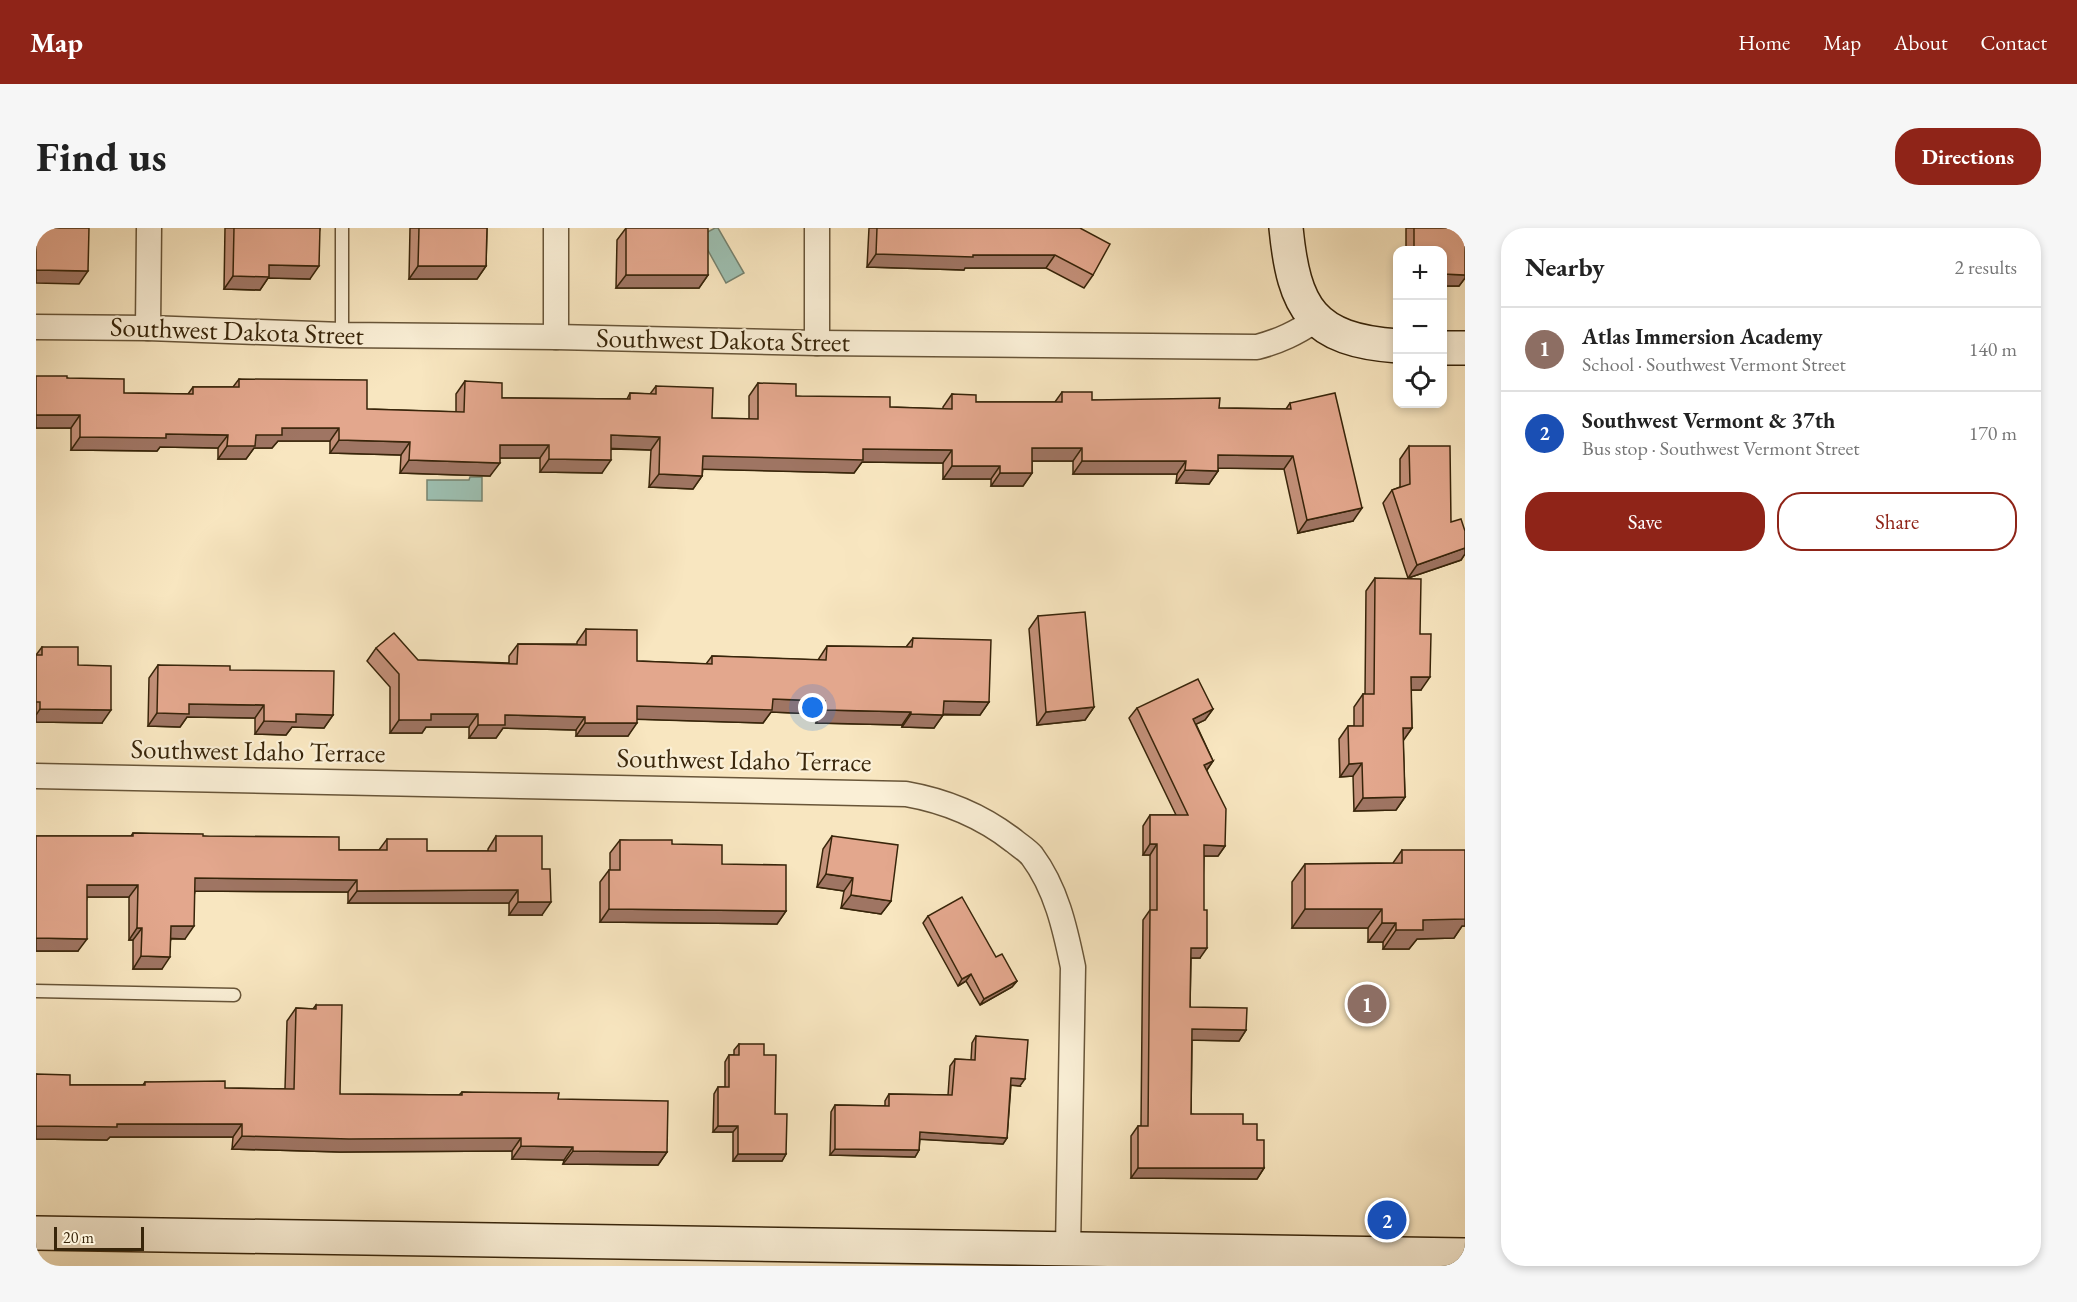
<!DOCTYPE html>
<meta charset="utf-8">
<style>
body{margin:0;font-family:"EB Garamond",serif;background:#f6f6f6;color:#222}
.controls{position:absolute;right:18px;top:18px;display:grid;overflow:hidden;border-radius:12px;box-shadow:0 3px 9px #0003}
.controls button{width:54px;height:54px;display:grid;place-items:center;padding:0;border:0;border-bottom:2px solid #e0e0e0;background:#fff;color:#222;font:30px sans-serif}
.scale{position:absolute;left:18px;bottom:15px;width:90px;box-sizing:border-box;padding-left:6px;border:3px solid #38250a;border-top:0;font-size:16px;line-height:21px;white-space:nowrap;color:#38250a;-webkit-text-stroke:4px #faefd6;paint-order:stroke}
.you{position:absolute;left:777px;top:480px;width:21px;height:21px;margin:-15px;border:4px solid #fff;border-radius:50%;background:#1a73e8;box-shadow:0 0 0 9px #1a73e833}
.badge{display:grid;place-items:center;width:39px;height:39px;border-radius:50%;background:#8f2418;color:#fff;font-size:20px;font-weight:700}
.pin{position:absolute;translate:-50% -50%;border:3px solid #fff;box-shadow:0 2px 6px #0006}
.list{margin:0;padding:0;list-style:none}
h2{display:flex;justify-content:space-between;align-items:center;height:78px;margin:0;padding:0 24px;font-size:26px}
h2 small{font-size:20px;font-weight:400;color:#767676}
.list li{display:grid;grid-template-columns:39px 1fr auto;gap:18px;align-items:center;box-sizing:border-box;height:84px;padding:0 24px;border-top:2px solid #e0e0e0}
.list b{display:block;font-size:22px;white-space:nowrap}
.list p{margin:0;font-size:20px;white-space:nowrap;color:#767676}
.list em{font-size:20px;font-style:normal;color:#767676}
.actions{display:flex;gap:12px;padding:18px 24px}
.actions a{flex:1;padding:14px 0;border:2px solid #8f2418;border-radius:24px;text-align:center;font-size:21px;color:#8f2418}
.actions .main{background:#8f2418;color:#fff}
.icon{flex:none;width:33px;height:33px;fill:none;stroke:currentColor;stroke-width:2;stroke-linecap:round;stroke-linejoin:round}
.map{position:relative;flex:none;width:1429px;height:1038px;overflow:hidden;border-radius:24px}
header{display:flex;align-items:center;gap:36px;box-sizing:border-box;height:84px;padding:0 30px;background:#8f2418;color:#fff}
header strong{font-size:28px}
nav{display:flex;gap:33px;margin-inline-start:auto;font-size:21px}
.intro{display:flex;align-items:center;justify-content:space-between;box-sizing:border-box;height:144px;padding:0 36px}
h1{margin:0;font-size:42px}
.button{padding:15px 27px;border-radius:24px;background:#8f2418;color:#fff;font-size:21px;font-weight:700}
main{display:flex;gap:36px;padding:0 36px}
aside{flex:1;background:#fff;border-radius:24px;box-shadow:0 3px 9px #0003}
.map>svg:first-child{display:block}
.water{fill:#9dc0b2;stroke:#75826f;stroke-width:1.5}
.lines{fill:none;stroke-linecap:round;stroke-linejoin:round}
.lane-casing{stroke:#685538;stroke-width:15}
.street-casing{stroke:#685538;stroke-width:27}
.secondary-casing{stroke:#38250a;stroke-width:36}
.lane{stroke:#faefd6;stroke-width:12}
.street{stroke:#faefd6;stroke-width:24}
.secondary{stroke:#faefd6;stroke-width:33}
.wall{fill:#c39079;stroke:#38250a;stroke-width:1.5}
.shaded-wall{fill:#9f7563;stroke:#38250a;stroke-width:1.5}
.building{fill:#e3a78d;stroke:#38250a;stroke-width:1.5}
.labels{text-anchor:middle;stroke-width:4.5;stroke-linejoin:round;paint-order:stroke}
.street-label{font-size:27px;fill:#38250a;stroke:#faefd6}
</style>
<header>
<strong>Map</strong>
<nav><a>Home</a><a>Map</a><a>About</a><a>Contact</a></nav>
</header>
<div class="intro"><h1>Find us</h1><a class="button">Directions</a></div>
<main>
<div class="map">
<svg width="1429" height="1038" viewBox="0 0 1429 1038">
<rect width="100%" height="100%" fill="#f8e6c0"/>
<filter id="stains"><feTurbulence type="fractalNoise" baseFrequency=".00333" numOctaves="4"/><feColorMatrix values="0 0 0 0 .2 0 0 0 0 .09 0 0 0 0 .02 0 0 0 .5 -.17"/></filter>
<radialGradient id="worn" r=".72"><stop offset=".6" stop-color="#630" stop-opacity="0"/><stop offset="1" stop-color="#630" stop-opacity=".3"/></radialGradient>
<g class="water">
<path d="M679,0H682L708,45L690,55L664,8Z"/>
<path d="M434,249H446V273L391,272V252H433Z"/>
</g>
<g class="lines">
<g class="lane-casing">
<g id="lane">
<path d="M306,107V0"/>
<path d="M0,763L198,767"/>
</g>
</g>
<g class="street-casing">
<g id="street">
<path d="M781,0V115"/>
<path d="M0,99L112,100L306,107L520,109L781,115L1221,119C1244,113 1260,105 1280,92"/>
<path d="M112,100L113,0"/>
<path d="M520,109V0"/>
<path d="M0,548L870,566C910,573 946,588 978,613C984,618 991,622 996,628C1020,660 1029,700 1037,739L1032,1021"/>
</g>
</g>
<g class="secondary-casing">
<g id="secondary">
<path d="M1250,0C1258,81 1276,112 1362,118"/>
<path d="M1406,120H1429"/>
<path d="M0,1005L1429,1027"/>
</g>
</g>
<use href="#lane" class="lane"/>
<use href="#street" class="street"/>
<use href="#secondary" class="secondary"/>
</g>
<g class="wall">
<path d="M189,0H284L274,51L232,50L224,62L188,61Z"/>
<path d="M374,0H451L450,38L441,51H373Z"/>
<path d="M590,0L672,47L663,60H580L581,12Z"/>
<path d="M833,0H1044L1057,47L1048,60L1010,40H929L928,42L831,39Z"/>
<path d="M1370,0H1429V50L1423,58H1407V22H1370Z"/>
<path d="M31,150L88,165L152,166L157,159H197L203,151L331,181L420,184V166L429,153L466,170L591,171L594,165L614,166L620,158L676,190L713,191V168L722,155L760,168L854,179L907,181V179L916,166L940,174H1019L1026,164L1056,172L1183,180L1250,181L1254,175L1317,293L1262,305L1248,241L1182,240V243L1173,256L1140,255L1141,246H1037V233H996V245L987,258H955V251H907V235L826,234L818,245L667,241L666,248L657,261L613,259L615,222L575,221L566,245L504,244V230H464L454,248L364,245L365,227L294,225V213H242L236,220H218L210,231H182V220L124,219L121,223L35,222V200H0Z"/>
<path d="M1373,218L1415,294L1429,320V326L1425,332L1372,350L1347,275L1356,262L1364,259V231Z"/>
<path d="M1339,350L1384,406L1385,462H1375L1376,500L1367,512L1369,569L1360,582L1318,583L1317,548L1304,549L1303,511L1312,498H1318V479L1327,466H1329L1330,363Z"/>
<path d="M1002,388L1058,479L1049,492L1001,497L993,401Z"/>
<path d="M550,401L601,433L670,436L676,428L782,432L791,418L870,419L877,410L953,474L944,487H907L898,500L866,499V497L780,495V486L735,484L727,495L601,491L592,508H540V502L467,500L460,510H433V499H390L386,505H354V459L331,433L340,420L382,432L473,435V428L482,416H541V414Z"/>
<path d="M6,419L42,437L66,495L0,494V427Z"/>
<path d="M122,437L297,487L288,500L256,499L250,507L219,506V490L151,489L144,499L112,498L113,450Z"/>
<path d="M1101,480L1177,481L1169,492L1160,496L1177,533L1171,542L1189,618L1182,628H1168L1164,730H1155L1154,779L1210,802L1203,813L1156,812L1155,886L1207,896L1221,912L1228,940L1221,951L1095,950V908L1102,898H1105L1107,692L1114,682V627H1107V598L1114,587H1140L1093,490Z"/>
<path d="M97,605L167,608L303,622H343L351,611L391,623H452V621L460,608L506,687H473V675H312V664L159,663L149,711H135L126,741H97V712H93V669H51L42,723H0V608H95Z"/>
<path d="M796,608L855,673L845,686L805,680L808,663L781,659L787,621Z"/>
<path d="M584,612L636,616L686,636L750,683L741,696L564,694V654L573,642H574V625Z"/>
<path d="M1366,622L1429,698H1426L1418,710L1381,711L1373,721H1347V714H1332V700H1256V654L1269,636L1357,635Z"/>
<path d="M892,688L960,729L981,753L976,759L944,777L930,753L922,758L887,695Z"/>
<path d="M280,777L304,866L423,867L426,864L522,871L631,924L622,937L527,936L528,932L476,931V923L304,924L196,921L197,909H74L71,912L0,911V846L34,857H107L109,854L189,860L249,861L251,793L260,780L277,781Z"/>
<path d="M940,808L984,858L975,857L971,910L967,916L884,911L883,922L879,929L794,927L795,884L799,877L849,878V873L853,866L912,867L914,838L919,831L935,832L936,815Z"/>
<path d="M703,816L728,827L739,886L750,926L746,933H697V904H677L678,866L682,859H689V834L693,827H698V822Z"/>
</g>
<g class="shaded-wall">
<path d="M840,26L937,27H1019L1010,40H929L928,42L831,39Z"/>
<path d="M233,37L283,38L274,51L232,50L224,62L188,61L197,48Z"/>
<path d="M382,38H450L441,51H373Z"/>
<path d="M0,42L52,43L43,56L0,55Z"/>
<path d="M1407,46L1429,47V50L1423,58H1407Z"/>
<path d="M590,47H672L663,60H580Z"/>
<path d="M0,187H44L35,200H0Z"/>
<path d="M246,200H303L294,213H242L236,220H218L210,231H182L191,218L220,207Z"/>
<path d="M130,206L192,207L182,220L124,219L121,223L35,222L44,209Z"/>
<path d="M575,207L624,209L615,222L566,220Z"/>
<path d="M303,212L374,214L365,227L294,225Z"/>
<path d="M464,217H513L504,230H455Z"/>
<path d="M996,220H1046L1037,233H987Z"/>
<path d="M827,221L916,222L907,235L826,234L818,245L658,241L667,228Z"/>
<path d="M1182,227L1257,228L1248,241L1173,240Z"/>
<path d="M513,231L575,232L566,245L504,244Z"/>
<path d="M373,232L464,235L454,248L364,245Z"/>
<path d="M1046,233H1150L1141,246H1037Z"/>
<path d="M916,238H964L955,251H907Z"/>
<path d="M1149,242L1182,243L1173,256L1140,255Z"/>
<path d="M964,245H996L987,258H955Z"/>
<path d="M623,246L666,248L657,261L613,259Z"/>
<path d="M1326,280L1317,293L1262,305L1271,292Z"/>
<path d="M1429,320V326L1425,332L1372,350L1381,337Z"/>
<path d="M1375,449H1394L1385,462H1366Z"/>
<path d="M737,471L789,473L780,486L735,484L727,495L592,491L601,478Z"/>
<path d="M908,473L953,474L944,487L898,486Z"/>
<path d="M153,476L228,477L219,490L151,489L144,499L112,498L121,485Z"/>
<path d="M1058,479L1049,492L1001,497L1010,484Z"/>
<path d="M4,481L75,482L66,495L0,494V487Z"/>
<path d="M1177,481L1169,492L1150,501L1157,491Z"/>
<path d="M789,482L875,484L866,497L780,495Z"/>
<path d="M260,486L297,487L288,500L256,499L250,507L219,506L228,493Z"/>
<path d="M395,486H442L433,499H390L386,505H354L363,492Z"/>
<path d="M875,486L907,487L898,500L866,499Z"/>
<path d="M469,487L549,489L540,502L467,500L460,510H433L442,497Z"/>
<path d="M549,495H601L592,508H540Z"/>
<path d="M1367,500H1376L1367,513Z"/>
<path d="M1177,533L1170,543L1168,537Z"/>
<path d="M1326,535L1317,548L1304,549L1313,536Z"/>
<path d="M1369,569L1360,582L1318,583L1327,570Z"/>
<path d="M1114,616H1121L1114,627H1107Z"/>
<path d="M1168,617L1189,618L1182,628H1161Z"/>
<path d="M790,646L817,650L808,663L781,659Z"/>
<path d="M159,650L321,652L312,664L150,663Z"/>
<path d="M51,657H102L93,669H42Z"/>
<path d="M482,662L473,675H312L321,663Z"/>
<path d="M815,667L855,673L845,686L805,680Z"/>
<path d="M482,674H515L506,687H473Z"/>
<path d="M573,681L750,683L741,696L564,694Z"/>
<path d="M1269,681H1346L1332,700H1256Z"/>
<path d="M1429,682V698H1426L1418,710L1381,711L1373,721H1347L1360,702L1387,692Z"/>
<path d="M1346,695H1360L1347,714H1332Z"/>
<path d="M135,698H158L149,711L126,710Z"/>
<path d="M101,700H106L97,712H93Z"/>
<path d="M0,710L51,711L42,723H0Z"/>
<path d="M1155,720H1171L1164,730H1147Z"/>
<path d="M105,728L134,729L126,741H97Z"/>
<path d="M935,746L930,753L922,758L926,751Z"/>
<path d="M981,753L976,759L944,777L948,771Z"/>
<path d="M1156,801L1210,802L1203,813L1148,812Z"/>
<path d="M975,850L989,851L984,858L971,857Z"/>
<path d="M81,896H206L197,909H74L71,912L0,911V898Z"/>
<path d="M682,898H702L697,904H677Z"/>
<path d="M884,904L971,910L967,916L879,911Z"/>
<path d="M206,908L485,910L476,923L304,924L196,921Z"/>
<path d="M485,918L537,919L528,932L476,931Z"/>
<path d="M799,921L883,922L879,929L794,927Z"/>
<path d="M537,923L631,924L622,937L527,936Z"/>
<path d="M702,926H750L746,933H697Z"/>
<path d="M1102,940H1228L1221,951L1095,950Z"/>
</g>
<g class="building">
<path d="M0,0H53L52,43L0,42Z"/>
<path d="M198,0H284L283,38L233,37V49L197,48Z"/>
<path d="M383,0H451L450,38H382Z"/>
<rect x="590" y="0" width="82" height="47"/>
<path d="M841,0H1044L1074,16L1057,47L1019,27H937V29L840,26Z"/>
<path d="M1378,0H1429V47L1407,46V22H1378Z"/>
<path d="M0,148H31V150L88,151V165L157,166V159H203V151L331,152V181L428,184L429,153L466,155V170L594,171V165L620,166V158L677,160L676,190L722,191V155L760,156V168L854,169V179L916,181V166L940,167V174H1026V164H1056V172L1184,170L1183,180L1255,181L1254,175L1299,165L1326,280L1271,292L1257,228L1182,227V243L1149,242L1150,233H1046V220H996V245H964V238H916V222L827,221V232L667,228L666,248L623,246L624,209L575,207V232L513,231V217H464V235L373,232L374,214L303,212V200H246V207H220L219,218H191L192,207L130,206V210L44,209V187H0Z"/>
<path d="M1373,218H1414L1415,294L1425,291L1429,303V320L1381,337L1356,262L1374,256Z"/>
<path d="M1339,350L1385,351L1384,406H1395L1394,449H1375L1376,500H1367L1369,569L1327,570L1326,535L1313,536L1312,498H1327V466H1338Z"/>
<path d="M1049,384L1058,479L1010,484L1002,388Z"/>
<path d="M550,401L601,402V433L676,436V428L790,432L791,418L876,419L877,410L955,412L953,474L908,473L907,487L875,486V484L789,482V473L737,471L736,482L601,478V495H549V489L469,487V497H442V486H395V492H363V446L340,420L358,405L382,432L481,436L482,416L550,417Z"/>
<path d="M6,419H42V437L75,438V482L4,481V474H0V427H6Z"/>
<path d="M122,437L194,438V442L298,443L297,487L260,486V494L228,493V477L153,476V486L121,485Z"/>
<path d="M1162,451L1177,481L1157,491L1177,533L1168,537L1190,581L1189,618L1168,617V682H1171V720H1155L1154,779L1211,780L1210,802L1156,801L1155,886H1207V896H1221V912H1228V940H1102V898H1112L1114,682H1121V616H1114V587H1152L1101,480Z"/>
<path d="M97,605L167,606V608L303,609V622H351V611H391V623H460V608H506V641H514L515,674H482V662L321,663V652L159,650L158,698H135L134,729L105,728L106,700H101L102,657H51V711L0,710V608H97Z"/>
<path d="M796,608L862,617L855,673L815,667L817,650L790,646Z"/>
<path d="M584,612H636V616L686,617V636L750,637V683L573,681V642H584Z"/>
<path d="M1366,622H1429V691L1387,692V702H1360V695H1346V681H1269V636L1366,635Z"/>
<path d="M926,669L960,729L966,726L981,753L948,771L935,746L926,751L892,688Z"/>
<path d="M280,777H306L304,866L426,867V864L523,865L522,871L632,873L631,924L537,923V919L485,918V910L313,911L206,908V896H81V899L0,898V846L34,847V857H109V854L189,853V860L258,861L260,780L280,781Z"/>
<path d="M940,808L992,812L989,851L975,850L971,910L884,904L883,922L799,921V877L853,878V866L916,867L919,831L939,832Z"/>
<path d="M703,816H728V827H740L739,886H751L750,926H702V898H682V859H693V827H703Z"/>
</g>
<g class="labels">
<g class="street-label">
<text transform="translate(201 103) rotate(2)" y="9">Southwest Dakota Street</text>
<text transform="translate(687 112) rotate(1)" y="9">Southwest Dakota Street</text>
<text transform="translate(222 523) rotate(1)" y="9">Southwest Idaho Terrace</text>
<text transform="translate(708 532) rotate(1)" y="9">Southwest Idaho Terrace</text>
</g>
</g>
<rect width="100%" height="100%" filter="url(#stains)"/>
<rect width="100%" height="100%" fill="url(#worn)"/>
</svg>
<div class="controls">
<button>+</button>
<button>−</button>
<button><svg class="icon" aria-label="locate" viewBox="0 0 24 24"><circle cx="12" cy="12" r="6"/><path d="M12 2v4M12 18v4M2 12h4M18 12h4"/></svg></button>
</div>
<div class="scale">20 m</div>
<div class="you"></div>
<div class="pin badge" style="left:1331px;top:776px;background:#8d6e63">1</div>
<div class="pin badge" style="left:1351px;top:992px;background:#1a4fb4">2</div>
</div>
<aside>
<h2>Nearby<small>2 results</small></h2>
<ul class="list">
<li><span class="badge" style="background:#8d6e63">1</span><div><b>Atlas Immersion Academy</b><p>School · Southwest Vermont Street</p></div><em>140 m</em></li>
<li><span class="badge" style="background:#1a4fb4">2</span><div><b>Southwest Vermont &amp; 37th</b><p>Bus stop · Southwest Vermont Street</p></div><em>170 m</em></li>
</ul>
<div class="actions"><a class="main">Save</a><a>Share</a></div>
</aside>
</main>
